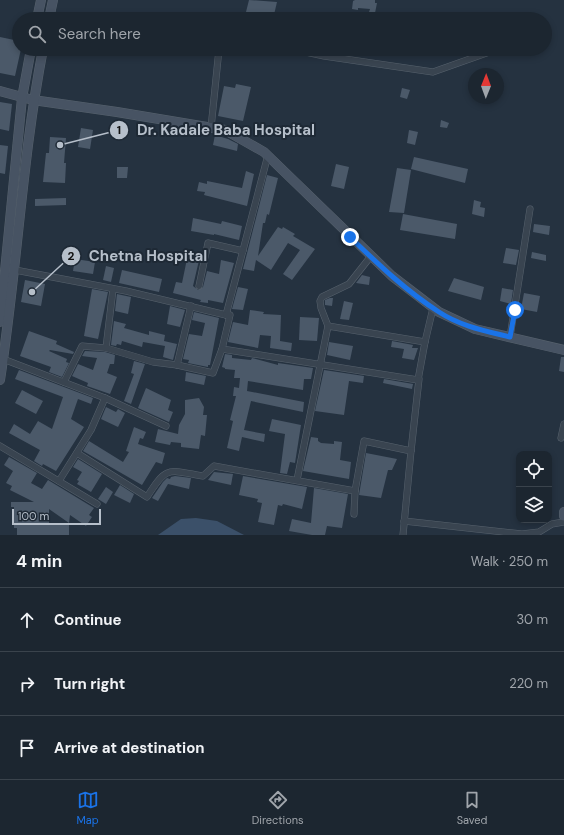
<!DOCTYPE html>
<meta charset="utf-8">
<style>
body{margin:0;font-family:"DM Sans",sans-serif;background:#29323c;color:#f1f3f6}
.controls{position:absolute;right:12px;bottom:12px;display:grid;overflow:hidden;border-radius:8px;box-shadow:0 2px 6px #0003}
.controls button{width:36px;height:36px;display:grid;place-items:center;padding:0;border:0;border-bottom:1px solid #3a434c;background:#1c2630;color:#f1f3f6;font:20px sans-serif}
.compass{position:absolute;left:468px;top:68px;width:36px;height:36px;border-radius:50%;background:#1c2630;box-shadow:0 2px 6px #0003;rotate:1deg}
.scale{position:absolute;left:12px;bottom:10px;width:89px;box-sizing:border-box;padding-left:4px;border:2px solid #b6bfca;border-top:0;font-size:11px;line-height:14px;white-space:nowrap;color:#b6bfca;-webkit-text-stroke:3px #1e2935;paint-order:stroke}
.stop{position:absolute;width:12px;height:12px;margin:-9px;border:3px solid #1a73e8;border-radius:50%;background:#fff}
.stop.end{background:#1a73e8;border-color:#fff;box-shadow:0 1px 4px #0008}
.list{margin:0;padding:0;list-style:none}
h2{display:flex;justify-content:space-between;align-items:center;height:52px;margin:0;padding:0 16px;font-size:17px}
h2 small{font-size:13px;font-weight:400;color:#a0a5ab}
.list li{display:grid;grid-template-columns:26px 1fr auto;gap:12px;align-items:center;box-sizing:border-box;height:64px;padding:0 16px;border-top:1px solid #3a434c}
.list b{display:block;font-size:15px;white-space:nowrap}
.list em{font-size:13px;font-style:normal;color:#a0a5ab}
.icon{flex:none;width:22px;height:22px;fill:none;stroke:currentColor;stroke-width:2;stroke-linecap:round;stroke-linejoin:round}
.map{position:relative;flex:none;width:564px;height:535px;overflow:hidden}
.search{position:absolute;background:#1c2630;box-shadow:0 2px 6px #0003;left:12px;right:12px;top:12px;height:44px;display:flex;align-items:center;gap:10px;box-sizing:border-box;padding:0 14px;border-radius:22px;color:#a0a5ab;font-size:15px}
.sheet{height:244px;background:#1c2630}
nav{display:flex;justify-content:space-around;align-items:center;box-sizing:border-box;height:56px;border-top:1px solid #3a434c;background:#1c2630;font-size:11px;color:#a0a5ab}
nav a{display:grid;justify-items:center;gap:2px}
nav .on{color:#1a73e8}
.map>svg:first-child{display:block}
.water{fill:#3b5069}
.building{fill:#4b5969}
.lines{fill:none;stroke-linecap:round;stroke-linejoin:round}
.street-casing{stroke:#57626d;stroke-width:7}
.secondary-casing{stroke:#57626d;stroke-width:10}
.street{stroke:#394450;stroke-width:6}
.secondary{stroke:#475363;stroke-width:9}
.route{stroke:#1a73e8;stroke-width:5}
.leader{fill:none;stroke:#b6bfca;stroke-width:1.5}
.callout-dot{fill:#b6bfca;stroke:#1e2935;stroke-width:1.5}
.mark-label{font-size:12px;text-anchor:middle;font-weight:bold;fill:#111}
.callout-label{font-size:15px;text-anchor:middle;font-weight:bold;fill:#b6bfca;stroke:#1e2935;stroke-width:4;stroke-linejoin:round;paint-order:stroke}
</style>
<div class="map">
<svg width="564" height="535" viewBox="0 0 564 535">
<rect width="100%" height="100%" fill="#253240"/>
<path class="water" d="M196,518L217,521L244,535H158L181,519Z"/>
<g class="building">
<path d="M249,0L277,2L273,19H260L245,16Z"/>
<path d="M355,0H375V3H377L375,13L369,12L370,9L358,8V10L352,9L353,1Z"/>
<rect x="499" y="12" width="13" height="7"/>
<path d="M0,37L19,41V49H21L15,76L0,73Z"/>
<path d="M236,84L251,87L243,121L218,116L224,86L235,88Z"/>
<path d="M402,88L410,90L407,99L400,97Z"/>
<path d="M0,102L12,104L9,131L0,129Z"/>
<path d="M441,120L449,123L447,128L440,127Z"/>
<path d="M81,128L93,130L90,149L78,147Z"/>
<path d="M409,130L418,132L415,145L407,143Z"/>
<path d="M215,135L228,139L238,144L237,151L213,145Z"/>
<path d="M50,137L66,138L64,163H66L65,183L43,182L46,153H49Z"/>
<path d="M0,145L8,146L5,174L0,173Z"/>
<path d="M414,157L468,169L465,183L411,169Z"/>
<path d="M336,164L349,167L344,189L331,186Z"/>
<path d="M117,167H128L127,178H117Z"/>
<path d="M397,168L411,170L404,213L389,212Z"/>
<path d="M246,171L254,174L247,206L204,195L205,192L197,191L199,182L207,184V181L242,188Z"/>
<path d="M267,175L278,178L269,215L267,214L265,223H263L258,256L278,227L282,229L283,227L295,234L293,236L315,249L292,280L283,274L300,250L288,243L271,270L256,260L254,271L243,269Z"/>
<path d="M66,198V205L35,206V199Z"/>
<path d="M474,200L481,202L480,207L485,208L484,217L472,214Z"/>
<path d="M403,214L457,224L455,239L400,230Z"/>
<path d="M193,218L221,224L222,221L242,226L239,240L214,234V235L191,231Z"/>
<path d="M534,224L550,226L549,235L533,232Z"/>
<path d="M506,248L519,250L516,265L503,263Z"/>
<path d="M532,252L546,255V261L531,258Z"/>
<path d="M188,254L200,256L193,286L198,290L203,287L207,271L219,274L221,260L234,263L223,303L208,300V303L200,302L201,300L173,293L176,282L182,283Z"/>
<path d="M75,259L95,262L93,274L73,271Z"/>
<path d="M106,266L114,268L111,282L103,280Z"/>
<path d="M122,270L162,279L159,292L119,283Z"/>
<path d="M362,275L370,277L369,285L356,283Z"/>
<path d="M454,278L484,287L481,300L448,291Z"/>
<path d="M25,280L45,284L41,306L21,302Z"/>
<path d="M238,287L248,289L243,310L232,309Z"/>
<path d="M502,288L513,290L511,304L500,301Z"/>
<path d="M92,289L108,292L98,339L84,336Z"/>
<path d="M524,293L540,296L537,312L521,309Z"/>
<path d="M117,294L131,297L128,314L115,311Z"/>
<path d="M330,298H333L332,306L325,305V300Z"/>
<path d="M344,301L353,303L349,320L340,319Z"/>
<path d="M170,306L185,310L180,327L167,324Z"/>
<path d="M250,310L264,312L263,314L281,315L280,341L292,343L291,351L270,348L271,336L260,335L258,348L228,342L233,322L248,325Z"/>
<path d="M194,312L219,318L210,365H208V367L188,363L189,360L183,359L189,334L202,336L205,323L192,320Z"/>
<path d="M300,317L319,318L317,341L299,340Z"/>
<path d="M114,321L126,324L124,328L149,335V331L165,335L164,341L177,344L173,360L163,357L165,346L143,342L142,347L122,341L121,345L117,344L116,346L111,345Z"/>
<path d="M29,331L57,341L56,344L74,352L73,354L50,350L49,351L67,359L66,362L69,363L62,377L49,372L51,367L20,356Z"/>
<path d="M392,341L413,345L412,348H418L414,360L402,358L404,349L391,347Z"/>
<path d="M329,342L353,346L350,360L327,355Z"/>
<path d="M85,351L105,352L115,355L114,364H110L107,373L117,377L110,394L87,386L88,383L72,376L78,364L93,370L97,358L82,356Z"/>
<path d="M225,354L232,355V358L251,360L252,358L278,365V363L313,368L311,379H304L303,390L248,381L247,391L304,402L303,412L251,401L244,430L265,434L264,442L242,437L239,451L227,448L233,421L230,420L236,396H233L234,387L239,388L240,378H234L235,370L225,369V368L222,367Z"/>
<path d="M561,357H564V372L559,371Z"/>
<path d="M134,361L145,364L131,404L124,401L134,374L131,373Z"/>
<path d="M19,370L93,398L91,404L78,399L71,419L84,427L56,471L43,464L42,466L34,461L40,450L9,433L14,424L30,434L38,421L52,429L63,397L15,379Z"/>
<path d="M324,370L364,376L363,383L349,381L344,415L315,411Z"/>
<path d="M186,372L206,376L204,385L185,381Z"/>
<path d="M384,379L413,384L412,389L383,383Z"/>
<path d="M146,388L171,400L168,410L173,412L169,422L138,408Z"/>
<path d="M22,390L43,401L36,414L15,403Z"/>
<path d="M199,398L204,407L203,415H207L205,436L201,435L199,449L181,447V443L171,442L170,445L155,442L158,429L178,434L179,425L185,414V400Z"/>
<path d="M106,407L116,412L118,409L125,413L118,427L101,419Z"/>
<path d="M272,419L301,425L295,463L290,462L287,474L280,473L285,434L269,431Z"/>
<path d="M134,427L146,432L143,439L140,438L138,444L165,453L162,464L156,462L142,485L83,451L89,441L123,462L129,452L126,451Z"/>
<path d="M311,437L318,438V441L321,443L334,444V441L342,442L340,460L351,462L349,479L303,471Z"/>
<path d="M366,453L397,459L392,470H388L381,498L359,495Z"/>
<path d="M9,457L37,473L31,483L42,489L48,480L94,508L89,515L92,517L86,526L70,515L69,523L49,509V523L69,524V535H17V528H14V507H11V502H34L10,490L12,486L6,483L13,471L4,465Z"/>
<path d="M78,459L102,474L91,492L77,484L79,481L77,480L82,472L73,467Z"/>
<path d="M214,472L233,474L231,485L208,480Z"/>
<path d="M175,476L191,478L189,489L168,484L158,501L152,498L163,482L167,478L170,479L171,477Z"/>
<path d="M243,476L307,487L302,509L283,504L282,506L278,505L274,525L258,522L262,503L257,502L258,499L239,495Z"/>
<path d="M120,485L134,494L130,503L114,495Z"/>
<path d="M106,487L113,492L106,504L98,499Z"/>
<path d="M314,488L348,494L342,528L327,526L325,535H312L289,531L292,519L311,523Z"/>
</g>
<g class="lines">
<g class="street-casing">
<g id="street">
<path d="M292,49L324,56L433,72L498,49"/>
<path d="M211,128L219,49"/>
<path d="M15,270L126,291L226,315L268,155"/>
<path d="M199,286L208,243L243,251"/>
<path d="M226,315H230L222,349L418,380L425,342L433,308"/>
<path d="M328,326L321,308L320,301L322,297L349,284L371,256"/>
<path d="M510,337L530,209"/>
<path d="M106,348L113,289"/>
<path d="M3,359L105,398L91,430L59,481"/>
<path d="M177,365L191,306"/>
<path d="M64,382L82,346L106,348L153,362L177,365L213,373L222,349"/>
<path d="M105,398L166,426"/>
<path d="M561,438L564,424"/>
<path d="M0,446L97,504"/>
<path d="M77,453L147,497C167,465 168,470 203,476L214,466L355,491"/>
<path d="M297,480L328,326L425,342"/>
<path d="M354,514L355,491L364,441L411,451L419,379"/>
<path d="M404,521L522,534L539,532L552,524L564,522"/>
<path d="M403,535L411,451"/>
</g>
</g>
<g class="secondary-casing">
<g id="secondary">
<path d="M37,19L41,0"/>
<path d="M49,19L53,0"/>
<path d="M0,91L33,100L117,112L225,130L264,152L392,276L439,312L475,329L564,350"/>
<path d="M0,322L22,98L31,49"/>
<path d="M0,380C17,270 22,158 43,49"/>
<path d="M564,512V516"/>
</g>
</g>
<use href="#street" class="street"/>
<use href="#secondary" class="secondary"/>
</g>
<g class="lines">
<path class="route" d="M350,237C378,264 406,291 439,312C460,326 486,331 510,337L515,310"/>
</g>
<path class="leader" d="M60 145L119 130M32 292L71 256"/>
<g class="callout-dot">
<circle cx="60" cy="145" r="4"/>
<circle cx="32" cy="292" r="4"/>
<circle cx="119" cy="130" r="10"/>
<circle cx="71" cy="256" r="10"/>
</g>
<g class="mark-label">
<text x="119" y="134">1</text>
<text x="71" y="260">2</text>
</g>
<g class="callout-label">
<text x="226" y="135">Dr. Kadale Baba Hospital</text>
<text x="148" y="261">Chetna Hospital</text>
</g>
</svg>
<div class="controls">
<button><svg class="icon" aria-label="locate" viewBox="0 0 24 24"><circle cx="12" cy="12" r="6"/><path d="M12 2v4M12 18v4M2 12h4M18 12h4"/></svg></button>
<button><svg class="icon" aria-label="layers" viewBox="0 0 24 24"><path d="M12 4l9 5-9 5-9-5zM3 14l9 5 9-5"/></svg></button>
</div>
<svg class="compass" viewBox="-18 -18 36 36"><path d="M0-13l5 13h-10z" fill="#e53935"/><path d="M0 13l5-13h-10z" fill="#a0a5ab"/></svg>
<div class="scale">100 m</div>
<div class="stop" style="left:515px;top:310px"></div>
<div class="stop end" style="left:350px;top:237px"></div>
<div class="search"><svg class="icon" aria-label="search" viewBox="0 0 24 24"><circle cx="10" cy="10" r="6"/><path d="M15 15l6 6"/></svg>Search here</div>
</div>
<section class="sheet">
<h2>4 min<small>Walk · 250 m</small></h2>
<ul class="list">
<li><svg class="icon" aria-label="ahead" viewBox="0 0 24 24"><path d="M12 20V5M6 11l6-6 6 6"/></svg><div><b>Continue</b></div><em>30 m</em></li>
<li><svg class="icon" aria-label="right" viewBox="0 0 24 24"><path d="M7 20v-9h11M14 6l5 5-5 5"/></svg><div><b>Turn right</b></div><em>220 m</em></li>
<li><svg class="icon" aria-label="arrive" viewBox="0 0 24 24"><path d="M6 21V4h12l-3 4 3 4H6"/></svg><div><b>Arrive at destination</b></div></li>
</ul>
</section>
<nav>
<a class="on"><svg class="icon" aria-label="map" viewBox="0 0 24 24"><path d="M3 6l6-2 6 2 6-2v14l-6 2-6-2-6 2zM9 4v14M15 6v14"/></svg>Map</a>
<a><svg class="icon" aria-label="directions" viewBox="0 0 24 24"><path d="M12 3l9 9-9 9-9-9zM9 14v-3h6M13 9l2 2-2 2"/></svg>Directions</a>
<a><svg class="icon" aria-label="saved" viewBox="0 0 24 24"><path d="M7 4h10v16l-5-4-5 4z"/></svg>Saved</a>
</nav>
